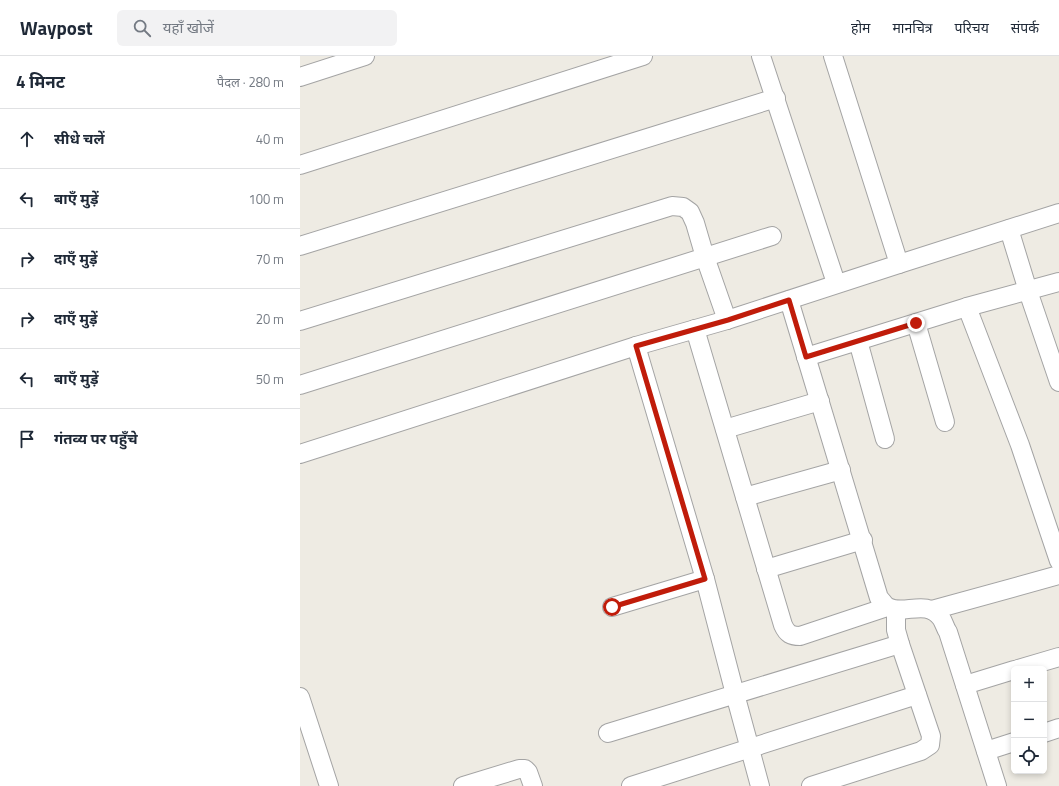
<!DOCTYPE html>
<html lang="hi">
<meta charset="utf-8">
<style>
body{margin:0;font-family:"Titillium Web","Noto Sans Devanagari",sans-serif;background:#f2f2f3;color:#1f2937}
.controls{position:absolute;right:12px;bottom:12px;display:grid;overflow:hidden;border-radius:6px;box-shadow:0 2px 6px #0003}
.controls button{width:36px;height:36px;display:grid;place-items:center;padding:0;border:0;border-bottom:1px solid #e0e1e3;background:#fff;color:#1f2937;font:20px sans-serif}
.stop{position:absolute;width:12px;height:12px;margin:-9px;border:3px solid #c01c0a;border-radius:50%;background:#fff}
.stop.end{background:#c01c0a;border-color:#fff;box-shadow:0 1px 4px #0008}
.list{margin:0;padding:0;list-style:none}
h2{display:flex;justify-content:space-between;align-items:center;height:52px;margin:0;padding:0 16px;font-size:17px}
h2 small{font-size:13px;font-weight:400;color:#747a83}
.list li{display:grid;grid-template-columns:26px 1fr auto;gap:12px;align-items:center;box-sizing:border-box;height:60px;padding:0 16px;border-top:1px solid #e0e1e3}
.list b{display:block;font-size:15px;white-space:nowrap}
.list em{font-size:13px;font-style:normal;color:#747a83}
.icon{flex:none;width:22px;height:22px;fill:none;stroke:currentColor;stroke-width:2;stroke-linecap:round;stroke-linejoin:round}
.map{position:relative;flex:none;width:759px;height:730px;overflow:hidden}
header{display:flex;align-items:center;gap:24px;box-sizing:border-box;height:56px;padding:0 20px;background:#fff;border-bottom:1px solid #e0e1e3}
header strong{font-size:19px}
nav{display:flex;gap:22px;margin-inline-start:auto;font-size:14px}
.search{width:280px;height:36px;background:#f2f2f3;display:flex;align-items:center;gap:10px;box-sizing:border-box;padding:0 14px;border-radius:6px;color:#747a83;font-size:15px}
main{display:flex}
aside{flex:1;background:#fff}
.map>svg:first-child{display:block}
.lines{fill:none;stroke-linecap:round;stroke-linejoin:round}
.minor-casing{stroke:#a4a4a4;stroke-width:20}
.minor{stroke:#fff;stroke-width:18}
.route{stroke:#c01c0a;stroke-width:5}
</style>
<header>
<strong>Waypost</strong>
<div class="search"><svg class="icon" aria-label="search" viewBox="0 0 24 24"><circle cx="10" cy="10" r="6"/><path d="M15 15l6 6"/></svg>यहाँ खोजें</div>
<nav><a>होम</a><a>मानचित्र</a><a>परिचय</a><a>संपर्क</a></nav>
</header>
<main>
<aside>
<h2>4 मिनट<small>पैदल · 280 m</small></h2>
<ul class="list">
<li><svg class="icon" aria-label="ahead" viewBox="0 0 24 24"><path d="M12 20V5M6 11l6-6 6 6"/></svg><div><b>सीधे चलें</b></div><em>40 m</em></li>
<li><svg class="icon" aria-label="left" viewBox="0 0 24 24"><path d="M17 20v-9H6M10 6l-5 5 5 5"/></svg><div><b>बाएँ मुड़ें</b></div><em>100 m</em></li>
<li><svg class="icon" aria-label="right" viewBox="0 0 24 24"><path d="M7 20v-9h11M14 6l5 5-5 5"/></svg><div><b>दाएँ मुड़ें</b></div><em>70 m</em></li>
<li><svg class="icon" aria-label="right" viewBox="0 0 24 24"><path d="M7 20v-9h11M14 6l5 5-5 5"/></svg><div><b>दाएँ मुड़ें</b></div><em>20 m</em></li>
<li><svg class="icon" aria-label="left" viewBox="0 0 24 24"><path d="M17 20v-9H6M10 6l-5 5 5 5"/></svg><div><b>बाएँ मुड़ें</b></div><em>50 m</em></li>
<li><svg class="icon" aria-label="arrive" viewBox="0 0 24 24"><path d="M6 21V4h12l-3 4 3 4H6"/></svg><div><b>गंतव्य पर पहुँचे</b></div></li>
</ul>
</aside>
<div class="map">
<svg width="759" height="730" viewBox="0 0 759 730">
<rect width="100%" height="100%" fill="#eeebe3"/>
<g class="lines">
<g class="minor-casing">
<g id="minor">
<path d="M461,0L536,227"/>
<path d="M0,21L65,0"/>
<path d="M0,109L343,0"/>
<path d="M709,173L728,235L759,326"/>
<path d="M0,190L476,42"/>
<path d="M599,208L759,157"/>
<path d="M489,244L579,542C582,544 584,549 588,551C604,560 626,542 641,562C644,566 645,572 648,576L697,730"/>
<path d="M667,251L720,389L759,505"/>
<path d="M0,265L372,150L383,151L390,156L395,167L405,201L427,264"/>
<path d="M616,267L645,366"/>
<path d="M395,273L483,569C487,578 491,580 500,580L587,551"/>
<path d="M558,285L585,383"/>
<path d="M336,290L405,523L435,638L460,730"/>
<path d="M506,301L667,251L759,226"/>
<path d="M0,329L472,180"/>
<path d="M425,373L520,345"/>
<path d="M0,398L336,290L427,264L599,208L533,0"/>
<path d="M445,441L541,414"/>
<path d="M466,513L563,484"/>
<path d="M312,551L405,523"/>
<path d="M632,554L759,519"/>
<path d="M718,613L759,601"/>
<path d="M665,629L714,614"/>
<path d="M0,641L29,730"/>
<path d="M308,677L600,588"/>
<path d="M744,677L759,672"/>
<path d="M686,695L714,686"/>
<path d="M163,730L219,713H225L228,716L233,730"/>
<path d="M331,730L617,639"/>
<path d="M511,730L621,695L630,689L631,680L600,588L596,574V554"/>
</g>
</g>
<use href="#minor" class="minor"/>
</g>
<g class="lines">
<path class="route" d="M312,551L405,523L336,290L428,264L489,244L506,301L616,267"/>
</g>
</svg>
<div class="controls">
<button>+</button>
<button>−</button>
<button><svg class="icon" aria-label="locate" viewBox="0 0 24 24"><circle cx="12" cy="12" r="6"/><path d="M12 2v4M12 18v4M2 12h4M18 12h4"/></svg></button>
</div>
<div class="stop" style="left:312px;top:551px"></div>
<div class="stop end" style="left:616px;top:267px"></div>
</div>
</main>
